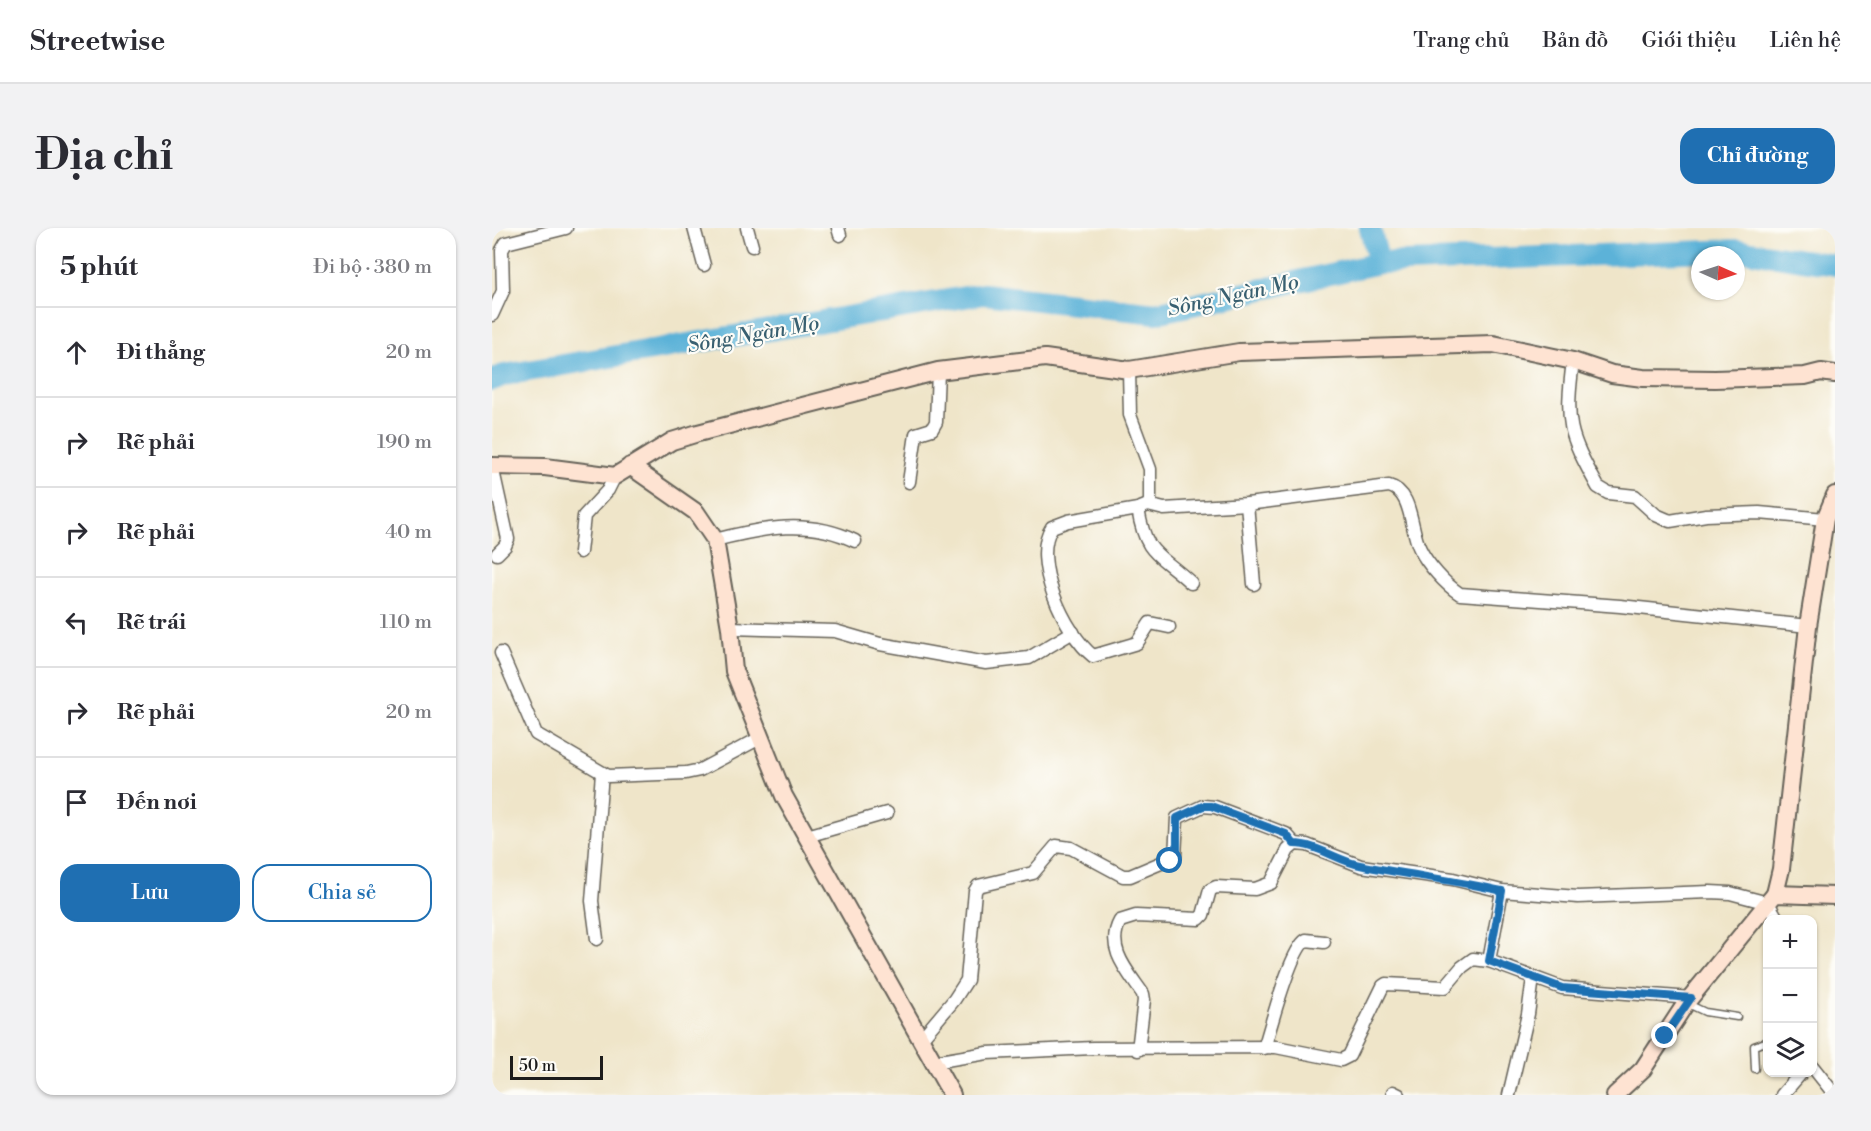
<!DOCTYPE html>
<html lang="vi">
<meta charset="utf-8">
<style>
body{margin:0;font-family:"Libre Bodoni",serif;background:#f2f2f3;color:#2b2b33}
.controls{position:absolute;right:18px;bottom:18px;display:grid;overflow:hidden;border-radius:12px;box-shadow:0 2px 4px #0004}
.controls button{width:54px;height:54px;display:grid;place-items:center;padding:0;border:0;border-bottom:2px solid #e1e1e2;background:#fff;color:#2b2b33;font:30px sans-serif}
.compass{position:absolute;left:1199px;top:18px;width:54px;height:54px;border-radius:50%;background:#fff;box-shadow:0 2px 4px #0004;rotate:93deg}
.scale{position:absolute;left:18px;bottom:15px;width:93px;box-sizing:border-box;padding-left:6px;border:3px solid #1c1c1c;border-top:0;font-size:16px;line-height:21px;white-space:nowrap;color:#1c1c1c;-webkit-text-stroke:4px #fdfcf7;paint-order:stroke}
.stop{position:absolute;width:18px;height:18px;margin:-14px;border:4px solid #1f6fb2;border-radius:50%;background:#fff}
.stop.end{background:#1f6fb2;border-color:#fff;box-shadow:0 2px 6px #0008}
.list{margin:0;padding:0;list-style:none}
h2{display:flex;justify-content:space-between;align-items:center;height:78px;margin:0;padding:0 24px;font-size:26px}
h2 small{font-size:20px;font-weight:400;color:#7c7c81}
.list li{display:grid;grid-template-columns:39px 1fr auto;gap:18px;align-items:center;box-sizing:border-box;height:90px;padding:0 24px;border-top:2px solid #e1e1e2}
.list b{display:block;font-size:22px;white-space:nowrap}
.list em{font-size:20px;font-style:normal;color:#7c7c81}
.actions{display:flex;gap:12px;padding:18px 24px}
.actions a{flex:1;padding:14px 0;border:2px solid #1f6fb2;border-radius:18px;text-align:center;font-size:21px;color:#1f6fb2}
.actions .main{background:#1f6fb2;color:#fff}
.icon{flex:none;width:33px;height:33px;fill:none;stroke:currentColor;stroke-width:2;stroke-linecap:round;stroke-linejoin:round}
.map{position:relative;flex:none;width:1343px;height:867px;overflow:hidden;border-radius:18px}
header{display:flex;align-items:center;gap:36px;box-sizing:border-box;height:84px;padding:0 30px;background:#fff;border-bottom:2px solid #e1e1e2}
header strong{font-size:28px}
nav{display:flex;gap:33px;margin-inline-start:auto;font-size:21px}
.intro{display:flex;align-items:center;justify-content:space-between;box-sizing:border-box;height:144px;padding:0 36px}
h1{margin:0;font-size:42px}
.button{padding:15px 27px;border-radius:18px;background:#1f6fb2;color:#fff;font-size:21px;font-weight:700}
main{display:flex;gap:36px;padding:0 36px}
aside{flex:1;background:#fff;border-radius:18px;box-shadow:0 2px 4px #0004}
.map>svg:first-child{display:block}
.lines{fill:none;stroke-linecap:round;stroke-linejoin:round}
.river{stroke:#5cb2d8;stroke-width:22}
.lane-casing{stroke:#666259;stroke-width:9}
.street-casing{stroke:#666259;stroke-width:15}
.secondary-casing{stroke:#666259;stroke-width:20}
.lane{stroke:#fff;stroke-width:6}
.street{stroke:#fff;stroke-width:12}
.secondary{stroke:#fee3d2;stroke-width:16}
.route{stroke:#1f6fb2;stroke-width:8}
.labels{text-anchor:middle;stroke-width:4.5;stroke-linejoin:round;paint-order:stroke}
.water-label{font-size:21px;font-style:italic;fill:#396071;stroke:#fdfcf7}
</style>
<header>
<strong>Streetwise</strong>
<nav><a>Trang chủ</a><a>Bản đồ</a><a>Giới thiệu</a><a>Liên hệ</a></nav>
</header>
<div class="intro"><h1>Địa chỉ</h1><a class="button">Chỉ đường</a></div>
<main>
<aside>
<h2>5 phút<small>Đi bộ · 380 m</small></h2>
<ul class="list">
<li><svg class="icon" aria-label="ahead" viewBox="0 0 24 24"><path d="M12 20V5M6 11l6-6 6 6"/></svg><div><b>Đi thẳng</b></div><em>20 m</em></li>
<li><svg class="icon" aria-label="right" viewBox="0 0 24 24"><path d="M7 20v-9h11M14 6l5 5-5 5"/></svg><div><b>Rẽ phải</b></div><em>190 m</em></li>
<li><svg class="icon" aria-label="right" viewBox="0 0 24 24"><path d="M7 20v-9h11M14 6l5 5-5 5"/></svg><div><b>Rẽ phải</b></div><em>40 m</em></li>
<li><svg class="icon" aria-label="left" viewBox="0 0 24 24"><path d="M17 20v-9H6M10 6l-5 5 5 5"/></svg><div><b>Rẽ trái</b></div><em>110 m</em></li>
<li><svg class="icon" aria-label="right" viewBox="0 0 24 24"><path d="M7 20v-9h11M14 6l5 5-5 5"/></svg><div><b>Rẽ phải</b></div><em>20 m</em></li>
<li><svg class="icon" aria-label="arrive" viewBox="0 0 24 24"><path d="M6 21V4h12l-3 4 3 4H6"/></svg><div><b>Đến nơi</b></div></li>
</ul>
<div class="actions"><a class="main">Lưu</a><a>Chia sẻ</a></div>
</aside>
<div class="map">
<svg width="1343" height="867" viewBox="0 0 1343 867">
<rect width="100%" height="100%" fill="#fdfcf7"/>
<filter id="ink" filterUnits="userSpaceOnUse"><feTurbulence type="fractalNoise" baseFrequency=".0167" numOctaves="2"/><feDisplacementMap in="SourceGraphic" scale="12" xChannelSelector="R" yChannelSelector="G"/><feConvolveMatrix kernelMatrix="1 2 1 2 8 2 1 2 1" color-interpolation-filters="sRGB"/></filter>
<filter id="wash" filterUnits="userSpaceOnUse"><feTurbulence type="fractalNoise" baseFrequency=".008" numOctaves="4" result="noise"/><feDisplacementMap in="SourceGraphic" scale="24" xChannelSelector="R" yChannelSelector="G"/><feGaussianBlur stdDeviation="1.35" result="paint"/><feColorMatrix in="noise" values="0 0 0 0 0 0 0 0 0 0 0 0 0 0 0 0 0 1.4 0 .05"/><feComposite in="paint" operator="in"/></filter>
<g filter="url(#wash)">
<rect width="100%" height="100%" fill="#efe5c9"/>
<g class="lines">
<g class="river">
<path d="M878,0L887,35"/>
<path d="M0,152L12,147L491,66L664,85L887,35L1246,22L1343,37"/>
</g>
</g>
</g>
<g filter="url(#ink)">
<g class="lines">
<g class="lane-casing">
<g id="lane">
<path d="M1194,775L1213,784L1245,789"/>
<path d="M1263,841L1262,818L1276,813"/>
</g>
</g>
<g class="street-casing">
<g id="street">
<path d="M202,0L212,37"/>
<path d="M255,0L260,18"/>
<path d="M346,0L348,7"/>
<path d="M0,87L11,63L10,22L14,15L74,0"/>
<path d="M1081,133C1073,195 1076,205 1106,259L1116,265L1143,268L1164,287L1178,293L1214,287L1267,285L1333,291"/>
<path d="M637,142L638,187L658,241V273L656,277L646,281L576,293L560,299C538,331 573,406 601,428L645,415L658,395L677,399"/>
<path d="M0,238L16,311L13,318L5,326"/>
<path d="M417,254L424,206L440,201L444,194L446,143"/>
<path d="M755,276L762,356"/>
<path d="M656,277L672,281L755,276L897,258C921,264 918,302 928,321C935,336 954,357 968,366L1128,378L1316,398"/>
<path d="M646,281C654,329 667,325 699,355"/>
<path d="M223,312C270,300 317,290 363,313"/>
<path d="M88,324L92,288L116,262L123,248"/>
<path d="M238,400L343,403L388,416L494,435L537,430L581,404"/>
<path d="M9,425L44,506L116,548L194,545L208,542L268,510"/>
<path d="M315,608L395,585"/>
<path d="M105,711L100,673L110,545"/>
<path d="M997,733L1010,663"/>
<path d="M429,811L462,772L475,752L483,663L486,658L541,645L564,618L579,620L631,648H638L683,629L685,590L711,578L723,579L794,606L803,616"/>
<path d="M772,820C779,799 798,722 814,712L832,714"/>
<path d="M646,822L652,772L651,766C636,744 613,720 628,693L644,688L707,691L711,687L718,662L724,659L763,661L779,655L796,622L803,616L815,617L869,638L961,651L1010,663L1086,669L1218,664L1238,665L1276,675L1286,692"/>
<path d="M442,834L495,825L601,820L784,819L849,832L857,828L891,758L894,756L953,759L970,739L981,731L997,733L1070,760L1199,770"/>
<path d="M1320,838L1343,867"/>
<path d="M901,864L907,867"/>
<path d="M1017,867L1036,786L1041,750"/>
<path d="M1290,867L1310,844"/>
</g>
</g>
<g class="secondary-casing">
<g id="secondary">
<path d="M0,238L53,239L123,248L180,213L206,205L446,143L553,130L637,142L747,124L1001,116L1081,133L1120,146L1151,150L1223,151L1313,148L1329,144L1343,146"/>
<path d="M138,238L204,284L223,312L238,400L242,443L292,568L460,867"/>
<path d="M1283,666L1289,641L1316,398L1333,291L1343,267"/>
<path d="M1123,867L1151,841L1194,775L1283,666L1343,668"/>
</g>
</g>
<use href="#lane" class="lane"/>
<use href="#street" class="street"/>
<use href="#secondary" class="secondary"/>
</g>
</g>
<g class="lines" filter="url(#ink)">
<path class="route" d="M678,633L685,624V590L711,578H719L794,606L802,616C825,616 846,633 868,637C915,647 963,652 1010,663L997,733L1070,760L1199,770L1173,808"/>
</g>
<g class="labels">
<g class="water-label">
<text transform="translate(741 67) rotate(-12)" y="7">Sông Ngàn Mọ</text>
<text transform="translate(261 106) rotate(-10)" y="7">Sông Ngàn Mọ</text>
</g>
</g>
</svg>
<div class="controls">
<button>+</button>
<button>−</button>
<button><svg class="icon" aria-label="layers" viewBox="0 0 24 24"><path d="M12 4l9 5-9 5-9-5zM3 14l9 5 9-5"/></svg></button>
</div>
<svg class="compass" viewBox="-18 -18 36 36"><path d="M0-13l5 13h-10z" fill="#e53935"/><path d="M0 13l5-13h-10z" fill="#7c7c81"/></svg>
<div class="scale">50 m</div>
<div class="stop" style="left:678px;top:633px"></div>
<div class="stop end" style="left:1173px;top:808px"></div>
</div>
</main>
